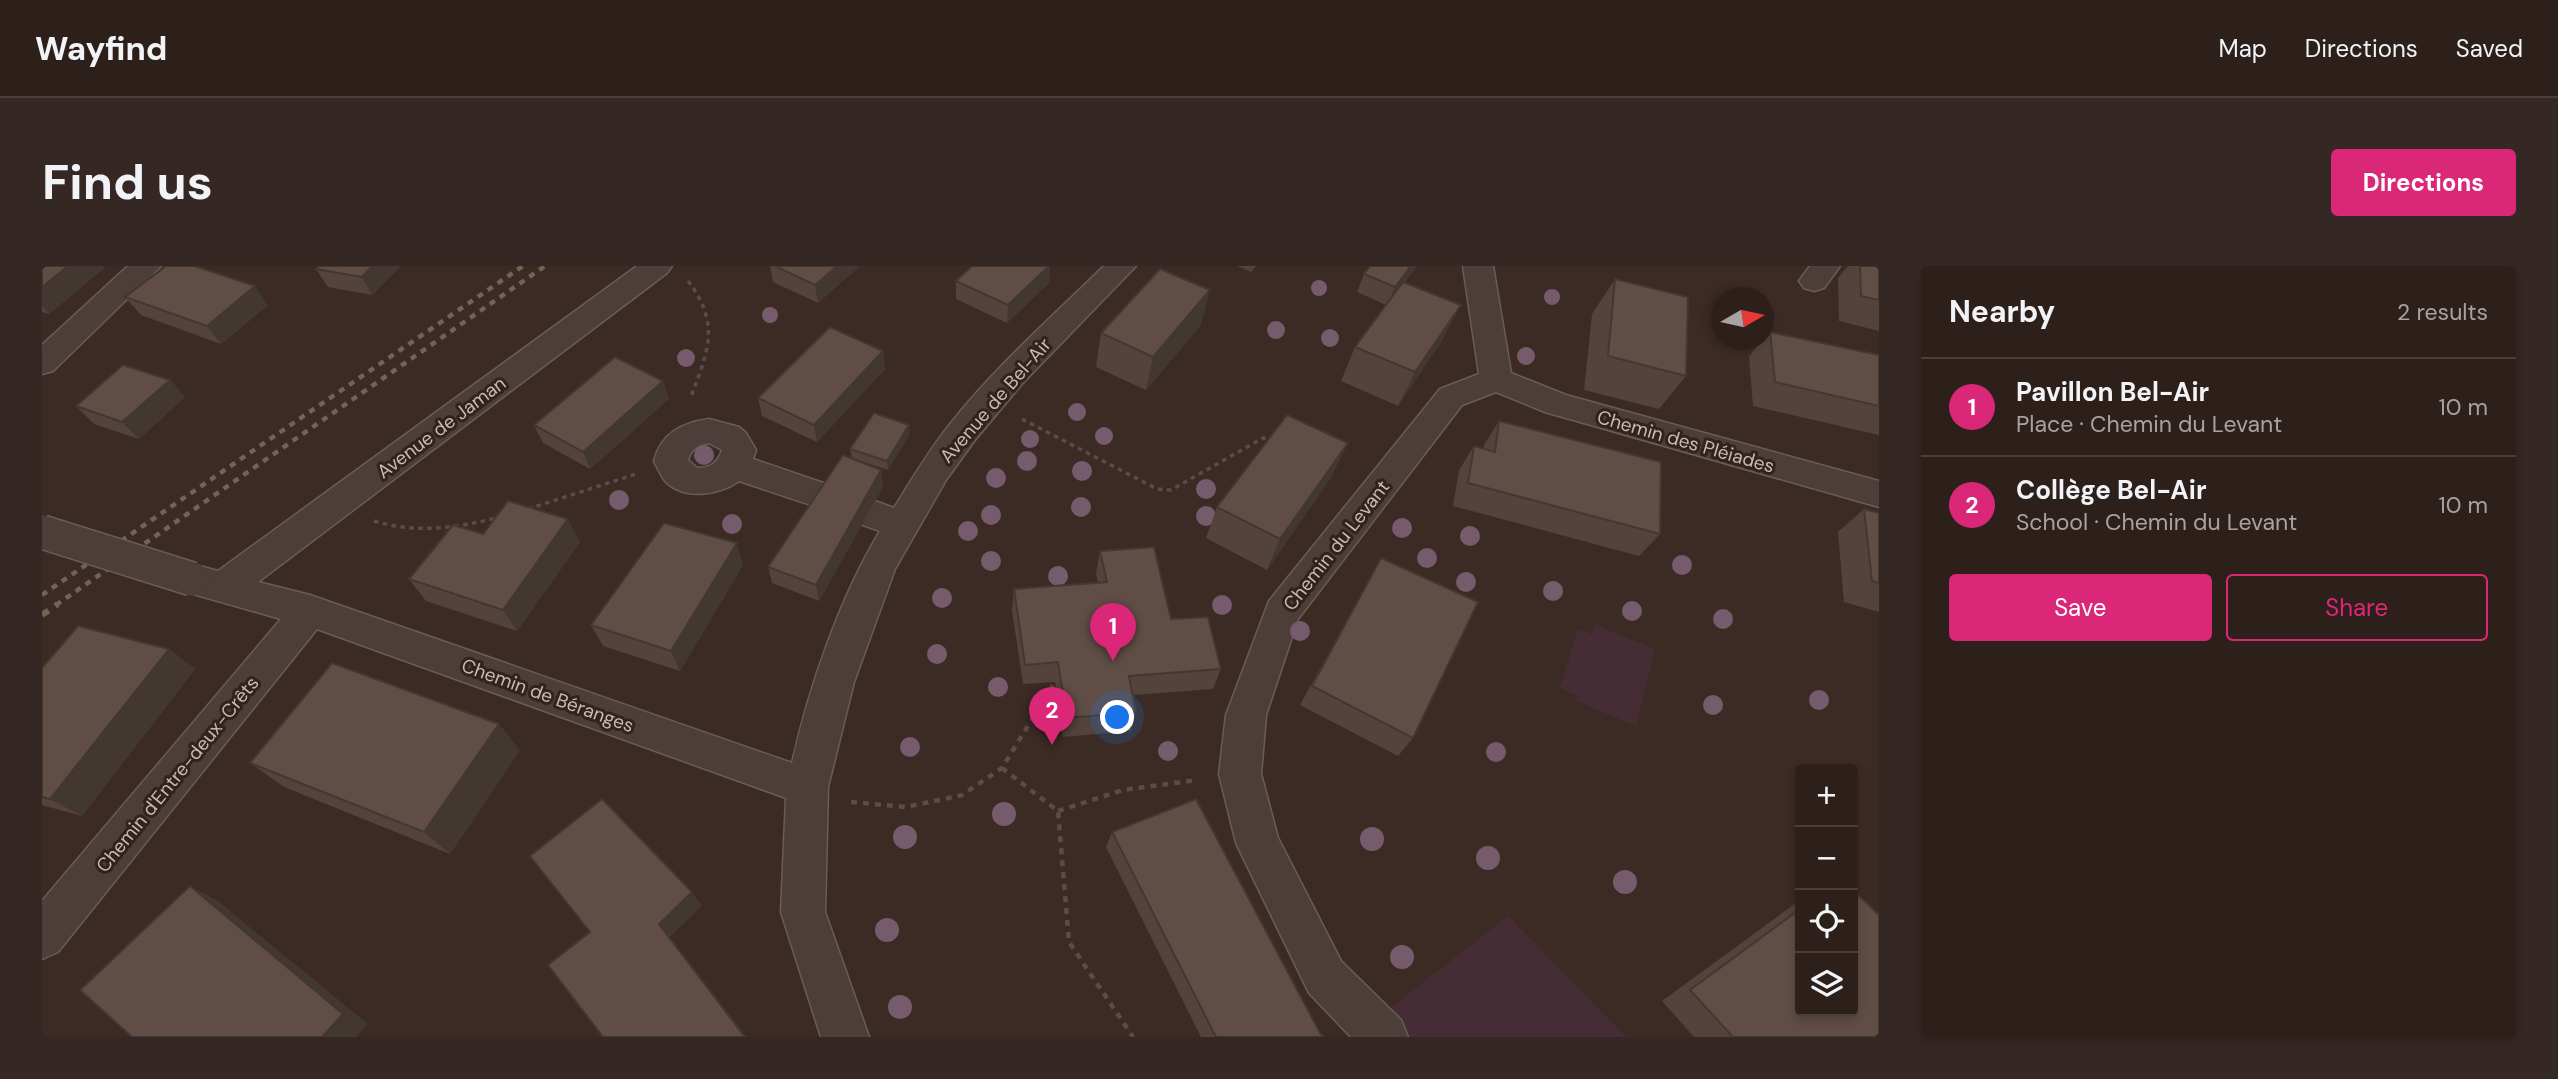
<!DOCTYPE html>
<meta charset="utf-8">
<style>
body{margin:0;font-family:"DM Sans",sans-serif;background:#352824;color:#f1f3f6}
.controls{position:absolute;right:21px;bottom:21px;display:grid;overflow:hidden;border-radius:7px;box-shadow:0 4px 10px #0003}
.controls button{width:63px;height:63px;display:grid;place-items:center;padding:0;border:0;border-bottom:2px solid #483e3a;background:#2d201b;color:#f1f3f6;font:35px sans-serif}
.compass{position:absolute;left:1669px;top:21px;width:63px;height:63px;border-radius:50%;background:#2d201b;box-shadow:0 4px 10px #0003;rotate:81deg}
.you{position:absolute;left:1076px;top:452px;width:24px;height:24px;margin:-18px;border:5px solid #fff;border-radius:50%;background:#1a73e8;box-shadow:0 0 0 10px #1a73e833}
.badge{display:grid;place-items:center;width:46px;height:46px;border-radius:50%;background:#db2777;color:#fff;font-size:23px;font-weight:700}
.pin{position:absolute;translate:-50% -58px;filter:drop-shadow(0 2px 4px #0008)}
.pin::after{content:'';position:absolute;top:37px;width:24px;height:21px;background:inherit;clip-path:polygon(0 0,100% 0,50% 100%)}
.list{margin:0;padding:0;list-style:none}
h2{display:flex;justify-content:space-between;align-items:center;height:91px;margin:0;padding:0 28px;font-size:30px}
h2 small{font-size:23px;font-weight:400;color:#a7a3a3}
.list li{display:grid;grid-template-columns:46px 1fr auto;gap:21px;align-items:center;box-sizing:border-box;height:98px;padding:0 28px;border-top:2px solid #483e3a}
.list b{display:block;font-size:26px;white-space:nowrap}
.list p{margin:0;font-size:23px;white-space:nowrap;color:#a7a3a3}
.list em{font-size:23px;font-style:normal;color:#a7a3a3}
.actions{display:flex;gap:14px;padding:21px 28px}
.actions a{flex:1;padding:16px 0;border:2px solid #db2777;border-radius:7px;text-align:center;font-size:24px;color:#db2777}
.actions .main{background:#db2777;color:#fff}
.icon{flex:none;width:38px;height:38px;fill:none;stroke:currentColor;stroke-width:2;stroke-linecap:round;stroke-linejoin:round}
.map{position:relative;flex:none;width:1837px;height:771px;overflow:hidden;border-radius:7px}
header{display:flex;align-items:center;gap:42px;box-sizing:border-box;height:98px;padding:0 35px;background:#2d201b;border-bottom:2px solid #483e3a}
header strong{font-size:33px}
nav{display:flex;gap:38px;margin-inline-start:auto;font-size:24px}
.intro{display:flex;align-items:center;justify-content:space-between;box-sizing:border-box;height:168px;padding:0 42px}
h1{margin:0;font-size:49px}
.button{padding:18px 32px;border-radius:7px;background:#db2777;color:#fff;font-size:24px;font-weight:700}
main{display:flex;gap:42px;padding:0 42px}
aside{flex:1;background:#2d201b;border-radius:7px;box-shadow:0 4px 10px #0003}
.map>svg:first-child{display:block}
.green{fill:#462d35}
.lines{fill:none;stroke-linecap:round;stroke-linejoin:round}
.minor-casing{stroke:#6a5c56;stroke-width:3}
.path-far1{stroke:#5e494d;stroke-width:3.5;stroke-dasharray:4.5 4.5;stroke-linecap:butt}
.path{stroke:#5e494d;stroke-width:4.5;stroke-dasharray:6 6;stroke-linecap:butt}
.minor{fill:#4c3e38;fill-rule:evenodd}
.rail-far1{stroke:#73625a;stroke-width:4.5;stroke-dasharray:6 6;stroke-linecap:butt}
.rail{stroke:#73625a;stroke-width:6;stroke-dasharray:8 8;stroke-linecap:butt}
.minor-bridge-casing{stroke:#6a5c56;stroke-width:36;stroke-linecap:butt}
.minor-bridge{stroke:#4c3e38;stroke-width:33}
.tree{fill:#765b6c}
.wall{fill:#53433c}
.shaded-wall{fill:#433731}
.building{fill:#604e46;stroke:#433731;stroke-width:2}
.labels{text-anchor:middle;stroke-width:6;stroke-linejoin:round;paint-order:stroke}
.street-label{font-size:19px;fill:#c8bab4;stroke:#31231d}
</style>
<header>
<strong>Wayfind</strong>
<nav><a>Map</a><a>Directions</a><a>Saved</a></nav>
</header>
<div class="intro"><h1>Find us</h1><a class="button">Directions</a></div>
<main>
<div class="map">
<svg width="1837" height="771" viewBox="0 0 1837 771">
<rect width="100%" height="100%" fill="#3c2b24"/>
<g class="green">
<path d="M1553,359L1613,383L1594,460L1534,435L1535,430L1518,422L1536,363L1550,368Z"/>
<path d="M1466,650L1584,771H1360L1337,751Z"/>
</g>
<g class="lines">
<g class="minor-casing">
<g id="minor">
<path d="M86,0H119L11,105L0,108V79Z"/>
<path d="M595,0H630L625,7L216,316L268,329L750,497C767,421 798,331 838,265L818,258L812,248L818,238L830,234L852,242C870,213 887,184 909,157C954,100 1010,51 1062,0H1094L979,119L933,174L904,214L853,303L812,416L786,521L783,646L827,771H779L739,646L744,532L275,363L16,686L0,693V635L239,353L137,324L132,313L137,302L150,298L176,305Z"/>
<path d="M1421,0H1451L1469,107L1524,129L1837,215V241L1503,146L1454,126L1420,139L1256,353L1224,449L1219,508L1236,572L1299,695L1359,754L1366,771H1309L1267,727L1194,577L1177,508L1184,449L1227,335L1398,123L1437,108Z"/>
<path d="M1768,0H1798L1782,22L1772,25L1762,22L1757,15Z"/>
<path d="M667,153L697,161L704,167L714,184L711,193L796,222L801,231L796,240L784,244L697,215C677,229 642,235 623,215C619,210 615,201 612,195C619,167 640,157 667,153ZM667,177L680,184C676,197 668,202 655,202L646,194C649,183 656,179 667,177Z"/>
</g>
</g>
<g class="path-far1">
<path d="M646,15C679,58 666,86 648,133"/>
<path d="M980,153L1115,223L1129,224L1221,172L1231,174"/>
<path d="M486,243L594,208"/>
<path d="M332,255C375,268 415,262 458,251"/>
</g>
<g class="path">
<path d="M960,502L1016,545L1027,676L1091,771"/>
<path d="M809,536L864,541L920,529L960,502L1013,416"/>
<path d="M1016,545L1081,524L1155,514"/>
</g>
<use href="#minor" class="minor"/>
<g class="rail-far1">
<path d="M0,329L481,0"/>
<path d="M14,339L503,0"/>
</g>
<path class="rail" d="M0,349L16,338"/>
<g class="minor-bridge-casing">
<path id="minor-bridge" d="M0,266L150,313"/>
</g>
<use href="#minor-bridge" class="minor-bridge"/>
</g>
<g class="tree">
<circle cx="1277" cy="22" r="8"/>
<circle cx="1510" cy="31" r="8"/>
<circle cx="728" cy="49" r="8"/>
<circle cx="1234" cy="64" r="9"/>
<circle cx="1288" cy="72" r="9"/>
<circle cx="1484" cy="90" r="9"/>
<circle cx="644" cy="92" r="9"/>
<circle cx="1035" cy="146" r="9"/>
<circle cx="1062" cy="170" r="9"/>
<circle cx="988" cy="173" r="9"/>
<circle cx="662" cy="189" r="10"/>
<circle cx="985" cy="195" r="10"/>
<circle cx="1040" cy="205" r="10"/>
<circle cx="954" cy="212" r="10"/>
<circle cx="1164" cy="223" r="10"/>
<circle cx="577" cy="234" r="10"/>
<circle cx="1039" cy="241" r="10"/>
<circle cx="949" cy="249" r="10"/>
<circle cx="1164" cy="250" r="10"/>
<circle cx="690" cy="258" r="10"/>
<circle cx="1360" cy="262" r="10"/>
<circle cx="926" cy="265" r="10"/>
<circle cx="1428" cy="270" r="10"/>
<circle cx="1385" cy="292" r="10"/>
<circle cx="949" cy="295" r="10"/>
<circle cx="1640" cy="299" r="10"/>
<circle cx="1016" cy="310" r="10"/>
<circle cx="1424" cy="316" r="10"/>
<circle cx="1511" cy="325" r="10"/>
<circle cx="900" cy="332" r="10"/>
<circle cx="1180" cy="339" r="10"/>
<circle cx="1590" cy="345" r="10"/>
<circle cx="1681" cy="353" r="10"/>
<circle cx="1258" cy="365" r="10"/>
<circle cx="895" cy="388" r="10"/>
<circle cx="956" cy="421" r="10"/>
<circle cx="1777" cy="434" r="10"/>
<circle cx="1671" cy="439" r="10"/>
<circle cx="868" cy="481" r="10"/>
<circle cx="1126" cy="485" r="10"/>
<circle cx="1454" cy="486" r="10"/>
<circle cx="962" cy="548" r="12"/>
<circle cx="863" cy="571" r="12"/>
<circle cx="1330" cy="573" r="12"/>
<circle cx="1446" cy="592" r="12"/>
<circle cx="1583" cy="616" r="12"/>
<circle cx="845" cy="664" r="12"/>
<circle cx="1360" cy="691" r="12"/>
<circle cx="858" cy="741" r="12"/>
</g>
<g class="wall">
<path d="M0,0H61L62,2L7,48L0,46Z"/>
<path d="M359,0L330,29L286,21L274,3Z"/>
<path d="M728,0H818L776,37L731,16Z"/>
<path d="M930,0H1008L1007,17L965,57L914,33V15Z"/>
<path d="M1195,0H1214L1209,6Z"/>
<path d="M1328,0H1375L1363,16L1401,73L1356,140L1299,115L1313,81L1344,39L1315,26L1322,8Z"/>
<path d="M1806,0H1837V65L1797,55L1796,12Z"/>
<path d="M1573,13L1644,110L1617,143L1542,124L1550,48Z"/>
<path d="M83,31L226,39L179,78L99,49Z"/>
<path d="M1159,59L1104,124L1054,101L1059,67Z"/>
<path d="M1728,66L1837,89V169L1711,140L1707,90Z"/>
<path d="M841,85L843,103L775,176L720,150L716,132Z"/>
<path d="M128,114L143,131L97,173L52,158L34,140Z"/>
<path d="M621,115L627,133L548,203L501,177L492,159Z"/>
<path d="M1457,155L1618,268L1597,290L1411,240L1417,204L1432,180L1442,183V179Z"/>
<path d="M868,168L846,204L810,192L808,183Z"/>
<path d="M839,204L841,221L777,335L730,317L726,301Z"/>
<path d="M1290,210L1225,304L1164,272L1175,241Z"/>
<path d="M1822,243L1837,247V346L1802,336L1796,266Z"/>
<path d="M441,268L538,276L475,365L384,335L367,313Z"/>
<path d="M1058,285L1179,403L1171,423L1091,429L1094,446L1089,465L1021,471L1013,416L981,418L970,344L972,323L1056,317L1054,307Z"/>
<path d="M1339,292L1371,472L1356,490L1258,439Z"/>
<path d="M701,299L638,405L561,380L549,359Z"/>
<path d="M127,383L153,403L40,550L0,539V402Z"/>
<path d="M478,484L408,588L242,521L208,497Z"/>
<path d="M1070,566L1278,767L1282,771H1159L1064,581Z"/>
<path d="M1758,634V745L1837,771H1652L1620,735Z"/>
</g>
<g class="shaded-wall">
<path d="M26,0H61L62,2L7,48L0,40V21Z"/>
<path d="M330,0H359L330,29L320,11Z"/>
<path d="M795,0H818L776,37L773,19Z"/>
<path d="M1007,0H1008L1007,17L965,57L966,39Z"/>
<path d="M1369,0H1375L1345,39L1353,21Z"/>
<path d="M213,20L226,39L179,78L165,60Z"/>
<path d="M1168,24L1159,59L1104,124L1111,91Z"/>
<path d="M1419,39L1401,73L1356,140L1373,106Z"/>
<path d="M841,85L843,103L775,176L772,159Z"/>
<path d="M128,114L143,131L97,173L80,156Z"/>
<path d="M621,115L627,133L548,203L541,186Z"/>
<path d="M867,159L868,168L846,204L845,195Z"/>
<path d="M1306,177L1290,210L1225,304L1238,273Z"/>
<path d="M839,204L841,221L777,335L774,319Z"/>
<path d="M526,253L538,276L475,365L461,344Z"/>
<path d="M695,277L701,299L638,405L629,385Z"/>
<path d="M127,383L153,403L40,550L8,533Z"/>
<path d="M457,458L478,484L408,588L382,566Z"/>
<path d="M148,620L176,635L326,758L314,771H280Z"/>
<path d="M650,626L660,640L628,671L705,771H703L617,658Z"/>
</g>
<g class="building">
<path d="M0,0H26L0,21Z"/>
<path d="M124,0H153L213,20L165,60L83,31Z"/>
<path d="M277,0H330L320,11L274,3Z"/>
<path d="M733,0H795L773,19Z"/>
<path d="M930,0H1007L966,39L914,15Z"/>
<path d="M1328,0H1369L1353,21L1322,8Z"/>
<path d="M1818,0H1837V34L1819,30Z"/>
<path d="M1118,3L1168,24L1111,91L1059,67Z"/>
<path d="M1573,13L1646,31L1644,110L1566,90Z"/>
<path d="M1361,16L1419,39L1373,106L1313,81Z"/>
<path d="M788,61L841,85L772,159L716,132Z"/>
<path d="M1728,66L1837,89V140L1733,116Z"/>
<path d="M573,91L621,115L541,186L492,159Z"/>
<path d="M81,99L128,114L80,156L34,140Z"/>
<path d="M832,147L867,159L845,195L808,183Z"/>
<path d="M1245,149L1306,177L1238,273L1175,241Z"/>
<path d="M1457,155L1619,196L1618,268L1426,217L1432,180L1453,186Z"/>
<path d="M801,189L839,204L774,319L726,301Z"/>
<path d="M466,235L526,253L461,344L367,313L411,259L441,268Z"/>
<path d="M1822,243L1837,247V317L1830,315Z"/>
<path d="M622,257L695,277L629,385L549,359Z"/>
<path d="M1112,281L1129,353L1166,351L1179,403L1087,410L1094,446L1025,452L1016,396L983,399L972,323L1065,316L1058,285Z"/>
<path d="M1339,292L1436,336L1371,472L1270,420Z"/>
<path d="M36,360L127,383L8,533L0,531V402Z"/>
<path d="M290,397L457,458L382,566L208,497Z"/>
<path d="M560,533L650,626L617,658L703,771H561L506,699L548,666L488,590Z"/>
<path d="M1154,533L1278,767L1282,771H1174L1070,566Z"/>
<path d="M148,620L301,748L280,771H90L38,724Z"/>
<path d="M1811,624L1837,649V771H1691L1648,724L1758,643V745H1811Z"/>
</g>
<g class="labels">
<g class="street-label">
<text transform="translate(953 134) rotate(-49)" y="7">Avenue de Bel-Air</text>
<text transform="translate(399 161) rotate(-37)" y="7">Avenue de Jaman</text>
<text transform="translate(1644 175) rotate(16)" y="7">Chemin des Pléiades</text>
<text transform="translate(1294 279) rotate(-52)" y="7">Chemin du Levant</text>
<text transform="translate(506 429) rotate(20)" y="7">Chemin de Béranges</text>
<text transform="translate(135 508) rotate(-51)" y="7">Chemin d'Entre-deux-Crêts</text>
</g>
</g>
</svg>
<div class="controls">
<button>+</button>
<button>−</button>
<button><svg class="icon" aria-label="locate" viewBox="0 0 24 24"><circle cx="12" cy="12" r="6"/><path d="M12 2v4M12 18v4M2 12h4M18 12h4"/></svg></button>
<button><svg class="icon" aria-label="layers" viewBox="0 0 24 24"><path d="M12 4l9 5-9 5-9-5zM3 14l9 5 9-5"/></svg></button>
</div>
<svg class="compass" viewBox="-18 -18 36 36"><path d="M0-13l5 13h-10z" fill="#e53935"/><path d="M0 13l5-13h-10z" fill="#a7a3a3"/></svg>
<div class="you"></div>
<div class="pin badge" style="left:1071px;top:395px">1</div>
<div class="pin badge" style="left:1010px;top:479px">2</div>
</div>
<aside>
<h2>Nearby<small>2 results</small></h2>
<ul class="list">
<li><span class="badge">1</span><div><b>Pavillon Bel-Air</b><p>Place · Chemin du Levant</p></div><em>10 m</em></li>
<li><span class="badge">2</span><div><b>Collège Bel-Air</b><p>School · Chemin du Levant</p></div><em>10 m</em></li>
</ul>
<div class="actions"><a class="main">Save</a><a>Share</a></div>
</aside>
</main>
